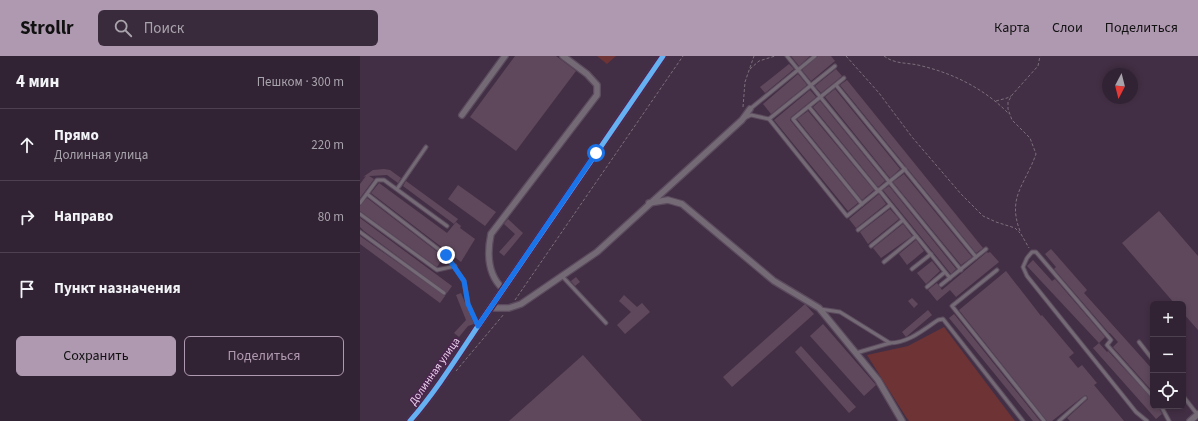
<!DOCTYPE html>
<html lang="ru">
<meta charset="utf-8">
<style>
body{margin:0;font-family:"Source Sans 3",sans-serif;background:#3a2b3c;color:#f1f3f6}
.controls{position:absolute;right:12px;bottom:12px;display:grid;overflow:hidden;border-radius:6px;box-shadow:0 2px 6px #0003}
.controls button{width:36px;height:36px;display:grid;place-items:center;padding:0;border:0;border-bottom:1px solid #4d404f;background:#322334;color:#f1f3f6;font:20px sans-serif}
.compass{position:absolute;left:742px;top:12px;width:36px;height:36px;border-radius:50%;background:#322334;box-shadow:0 2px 6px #0003;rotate:187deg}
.stop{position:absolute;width:12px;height:12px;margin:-9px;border:3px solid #1a73e8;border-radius:50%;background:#fff}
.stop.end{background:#1a73e8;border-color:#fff;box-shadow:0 1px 4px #0008}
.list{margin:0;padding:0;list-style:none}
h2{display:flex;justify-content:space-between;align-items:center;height:52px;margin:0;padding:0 16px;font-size:17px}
h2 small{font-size:13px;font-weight:400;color:#a8a4ac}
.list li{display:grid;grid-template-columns:26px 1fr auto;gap:12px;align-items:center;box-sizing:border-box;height:72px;padding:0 16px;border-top:1px solid #4d404f}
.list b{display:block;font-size:15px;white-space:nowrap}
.list p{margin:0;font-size:13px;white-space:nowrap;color:#a8a4ac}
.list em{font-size:13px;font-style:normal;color:#a8a4ac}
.actions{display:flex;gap:8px;padding:12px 16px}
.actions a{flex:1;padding:9px 0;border:1px solid #af99b1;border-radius:6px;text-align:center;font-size:14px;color:#af99b1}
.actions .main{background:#af99b1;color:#111}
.icon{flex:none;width:22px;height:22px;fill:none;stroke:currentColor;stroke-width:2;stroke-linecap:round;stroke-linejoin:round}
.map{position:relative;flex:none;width:838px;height:365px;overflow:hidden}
header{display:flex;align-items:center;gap:24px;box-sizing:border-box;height:56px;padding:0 20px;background:#af99b1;color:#111}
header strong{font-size:19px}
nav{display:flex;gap:22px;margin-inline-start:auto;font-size:14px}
.search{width:280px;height:36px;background:#3a2b3c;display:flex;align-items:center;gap:10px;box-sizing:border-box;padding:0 14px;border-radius:6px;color:#a8a4ac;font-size:15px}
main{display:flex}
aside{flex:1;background:#322334}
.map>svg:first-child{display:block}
.green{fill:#6d3335}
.building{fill:#5f485c}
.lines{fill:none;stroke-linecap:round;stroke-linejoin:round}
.service-casing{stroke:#5c4b5e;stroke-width:5}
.minor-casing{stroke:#5c4b5e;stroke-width:8}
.path{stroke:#7a6f7b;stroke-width:1;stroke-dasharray:3 2;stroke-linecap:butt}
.service{stroke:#746a75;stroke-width:3}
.minor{stroke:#746a75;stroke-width:5.5}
.bus-1-casing{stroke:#4b254f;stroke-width:8}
.bus-1{stroke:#66b1f2;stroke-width:5}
.route{stroke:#1a73e8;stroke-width:5}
.labels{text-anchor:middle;stroke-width:3;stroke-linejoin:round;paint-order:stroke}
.street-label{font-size:11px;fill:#e9d2eb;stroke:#4b254f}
</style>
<header>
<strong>Strollr</strong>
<div class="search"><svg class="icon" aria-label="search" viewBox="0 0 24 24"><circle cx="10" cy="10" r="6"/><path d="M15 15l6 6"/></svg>Поиск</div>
<nav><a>Карта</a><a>Слои</a><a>Поделиться</a></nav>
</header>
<main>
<aside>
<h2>4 мин<small>Пешком · 300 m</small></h2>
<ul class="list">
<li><svg class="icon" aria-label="ahead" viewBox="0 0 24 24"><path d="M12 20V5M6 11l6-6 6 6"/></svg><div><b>Прямо</b><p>Долинная улица</p></div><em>220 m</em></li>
<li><svg class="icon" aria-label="right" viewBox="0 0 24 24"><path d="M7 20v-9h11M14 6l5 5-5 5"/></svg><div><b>Направо</b></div><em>80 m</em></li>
<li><svg class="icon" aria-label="arrive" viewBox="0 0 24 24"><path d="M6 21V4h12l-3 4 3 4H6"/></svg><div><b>Пункт назначения</b></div></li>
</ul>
<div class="actions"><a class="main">Сохранить</a><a>Поделиться</a></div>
</aside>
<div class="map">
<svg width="838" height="365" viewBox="0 0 838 365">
<rect width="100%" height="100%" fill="#432f45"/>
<g class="green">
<path d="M237,0H256L247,8Z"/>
<path d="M584,271L651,360L655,365H549L546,361L507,299L548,290Z"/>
</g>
<g class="building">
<path d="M155,0H196L216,15L156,95L110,61Z"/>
<path d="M431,0H450L439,10Z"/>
<path d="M458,0H471L475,5L451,25L442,14Z"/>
<path d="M429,8L434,13L405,37L400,31Z"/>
<path d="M476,13L482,20L461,37L455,30Z"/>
<path d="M438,18L447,29L411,58L403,48Z"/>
<path d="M487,24L623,192L616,197L480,29Z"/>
<path d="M475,33L540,113L530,122L465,41Z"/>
<path d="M450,34L456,41L431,61L430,64L498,147L488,155L414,64Z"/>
<path d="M460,45L525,125L518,131L453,51Z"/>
<path d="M448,55L514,134L502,144L437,63Z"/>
<path d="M24,113L30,114L41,122L38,127L27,119L9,120L14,123L0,142V128L6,120L3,121L13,114Z"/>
<path d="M544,118L612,201L601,209L533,126Z"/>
<path d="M46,125L98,163L94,168L43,130Z"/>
<path d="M19,127L87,177L96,166L101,170L100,172L115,183L101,206L11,137Z"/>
<path d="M98,129L136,156L125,170L88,143Z"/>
<path d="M529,130L596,213L591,218L523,134Z"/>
<path d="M519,138L526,148L496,172L489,163Z"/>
<path d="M7,142L84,201L77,211L0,155V150Z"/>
<path d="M530,153L539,163L508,188L500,176Z"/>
<path d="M799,155L838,200V274L823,257V248H815L762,187Z"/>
<path d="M0,162L92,230L87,237L4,175L0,171Z"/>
<path d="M148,163L163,177L144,200L139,196L155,178L144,168Z"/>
<path d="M543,168L552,180L521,202L513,192Z"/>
<path d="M0,180L85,240L80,247L0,188Z"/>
<path d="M556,184L564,195L547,209L539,198Z"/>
<path d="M691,193L727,234L724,237L793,314V336L753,291L758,286L750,277H749L694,213L696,211L685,198Z"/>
<path d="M627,196L628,197L630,196L639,206L596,241L590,234L577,245L568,234L577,227L582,234Z"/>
<path d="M673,204L692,225L695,223L745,281L739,287L667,210Z"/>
<path d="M572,205L580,215L566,228L557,217Z"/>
<path d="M646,215L681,260L682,259L714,297L709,301L718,312L722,309L737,327L734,329L764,365H710L707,362L728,343L727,340L725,339L692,365H687L599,254Z"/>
<path d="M216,221L220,226L215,230L211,225Z"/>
<path d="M101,237L114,268L108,270L99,281L94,277L106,264L96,239Z"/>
<path d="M264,239L277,251L282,247L290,256L265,278L257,269L271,256L259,245Z"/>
<path d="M552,242L558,248L554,252L548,245Z"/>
<path d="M445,248L454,258L372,331L363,321Z"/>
<path d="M568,254L572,259L546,281L542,276Z"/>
<path d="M594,258L680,365H673L589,262Z"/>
<path d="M463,268L516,329L504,340L450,280Z"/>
<path d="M739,287L747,296L748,295L793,344V350H798L802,358L796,363L733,292Z"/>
<path d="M441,290L496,351L489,357L435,296Z"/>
<path d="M223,299L282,365H149Z"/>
</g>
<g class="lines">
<g class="service-casing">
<g id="service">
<path d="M427,0L601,214"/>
<path d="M484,22L433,63L502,148"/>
<path d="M476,29L616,201"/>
<path d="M449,51L518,135"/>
<path d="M390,53L455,0"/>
<path d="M385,62L391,59L409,63L487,160L545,113"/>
<path d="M409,63L475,10"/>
<path d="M37,133L66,91"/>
<path d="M519,134L590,222"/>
<path d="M7,138L86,199L104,225L108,248L118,270"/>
<path d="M0,147L17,124H24L87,170"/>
<path d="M0,158L77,214L95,210"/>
<path d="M498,174L530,149"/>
<path d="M0,176L84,237"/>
<path d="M511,190L543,164"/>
<path d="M524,206L556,180"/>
<path d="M552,213L571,198"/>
<path d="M637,214L592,250L684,365"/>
<path d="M202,220L246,267"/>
<path d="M581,229L626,193"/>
<path d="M567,231L585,216"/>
<path d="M460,253L480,256L530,287C548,287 563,274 578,264L583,263L663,365"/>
<path d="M779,286L793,304"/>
<path d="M496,297L530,287"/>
<path d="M823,340L837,358"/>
<path d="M801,350L809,365"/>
<path d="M699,365L725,342"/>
<path d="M787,365L776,356L667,220L663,211L667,202L672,196H676L751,284L747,289L793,341"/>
</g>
</g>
<g class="minor-casing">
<g id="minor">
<path d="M102,59L145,0"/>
<path d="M289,147L308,144L322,148L414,225L459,252L518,324L542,365"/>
<path d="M143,233C127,218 127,197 131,178L237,39V29L227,18L203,0"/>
<path d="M131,252H149L161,248L237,196L382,64L390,53"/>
<path d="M50,365C76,335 96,303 118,270L303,0"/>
<path d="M830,365L838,358"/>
</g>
</g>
<g class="path">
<path d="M486,0L519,37L552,81L601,138L623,160L636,166L655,172L660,177"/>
<path d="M524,0C536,9 548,6 562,10C595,18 626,34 649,58"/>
<path d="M390,13L399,5L415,0"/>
<path d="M636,45L647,42L651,40"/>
<path d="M383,51L385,26L394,0"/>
<path d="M660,175C647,141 665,129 676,98L670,82L652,64L648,53V46L652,39L678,10L680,0"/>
<path d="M661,178L669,192"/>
<path d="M155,244L323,0"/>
<path d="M96,315L144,258"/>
</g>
<use href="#service" class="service"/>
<use href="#minor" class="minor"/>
<g class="bus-1-casing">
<path id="bus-1" d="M50,365C76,335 96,303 118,270L303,0"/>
</g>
<use href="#bus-1" class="bus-1"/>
</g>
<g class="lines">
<path class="route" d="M86,199L104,225L108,248L118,270L236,97"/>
</g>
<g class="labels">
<g class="street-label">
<text transform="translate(74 315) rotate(-55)" y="4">Долинная улица</text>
</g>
</g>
</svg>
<div class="controls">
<button>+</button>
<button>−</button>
<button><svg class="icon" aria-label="locate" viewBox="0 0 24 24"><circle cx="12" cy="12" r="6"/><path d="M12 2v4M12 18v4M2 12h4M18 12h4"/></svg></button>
</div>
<svg class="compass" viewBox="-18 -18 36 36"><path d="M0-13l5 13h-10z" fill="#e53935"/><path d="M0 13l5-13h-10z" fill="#a8a4ac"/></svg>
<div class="stop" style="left:236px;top:97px"></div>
<div class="stop end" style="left:86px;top:199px"></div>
</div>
</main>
